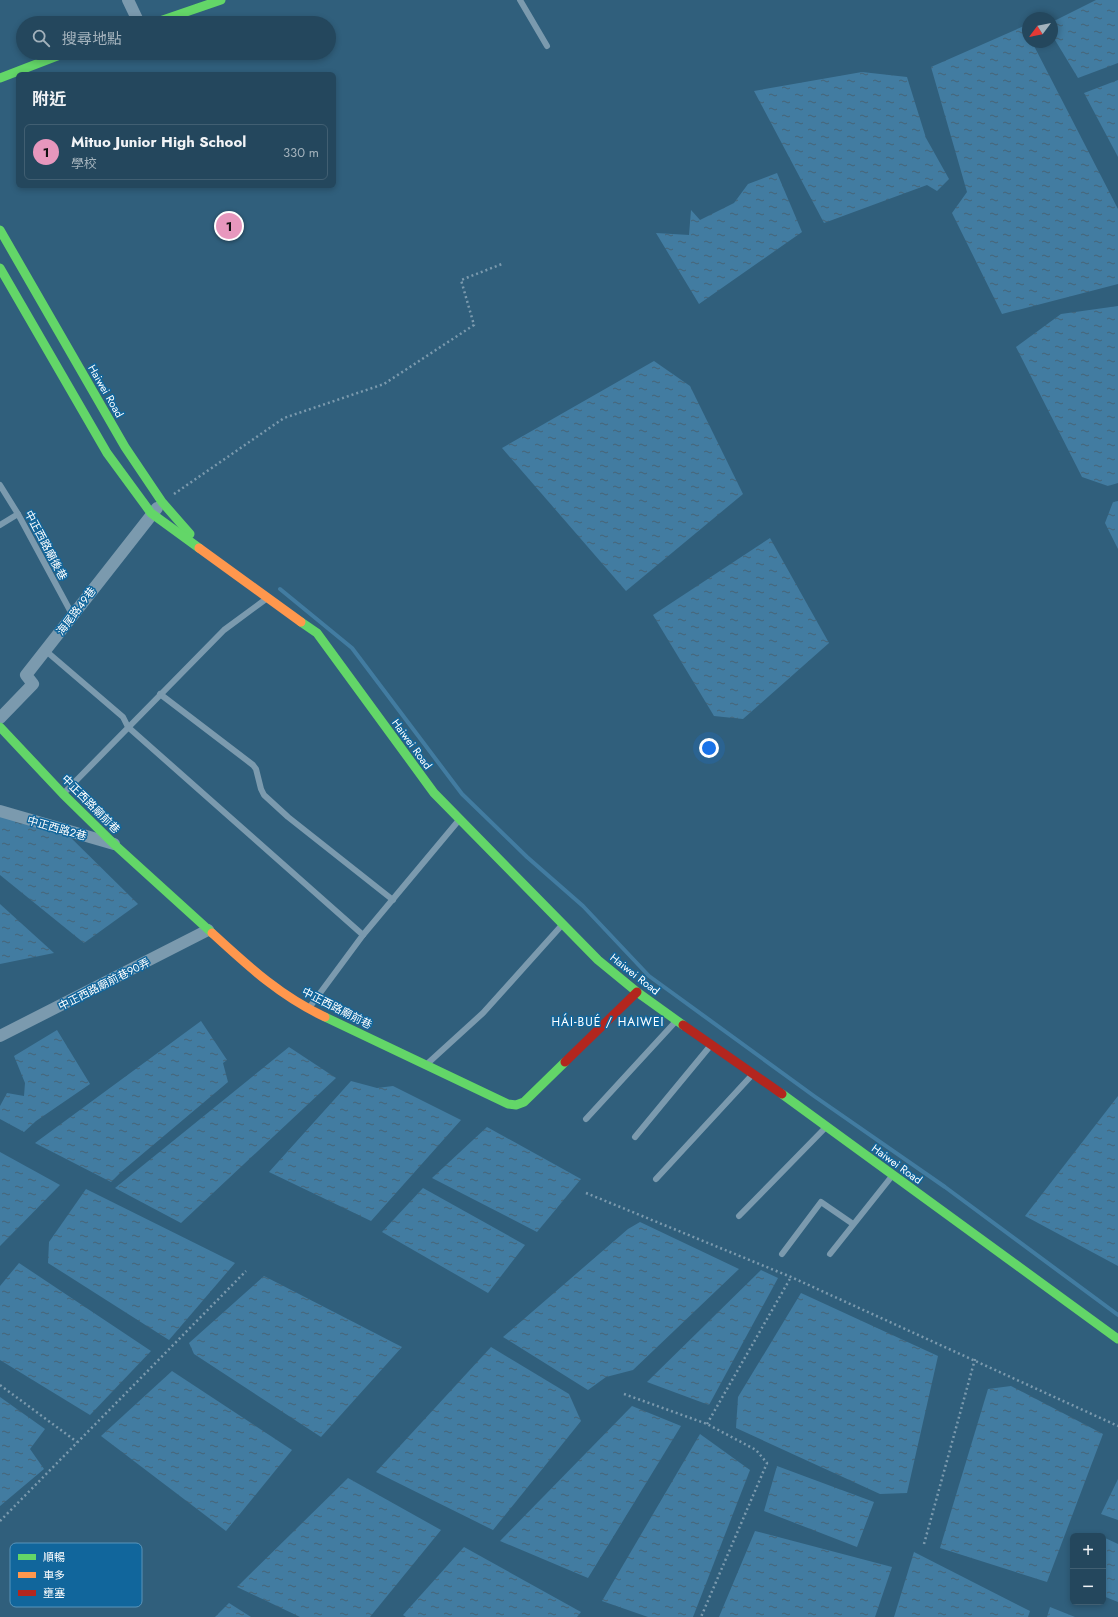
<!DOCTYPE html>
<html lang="zh-TW">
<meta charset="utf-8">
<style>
body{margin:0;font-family:Jost,"Noto Sans TC",sans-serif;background:#305166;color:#f1f3f6}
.controls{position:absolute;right:12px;bottom:12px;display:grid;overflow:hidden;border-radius:6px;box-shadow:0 2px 6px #0003}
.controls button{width:36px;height:36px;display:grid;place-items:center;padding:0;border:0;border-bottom:1px solid #415f72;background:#24475d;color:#f1f3f6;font:20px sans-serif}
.compass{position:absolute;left:1022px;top:12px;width:36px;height:36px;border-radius:50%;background:#24475d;box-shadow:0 2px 6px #0003;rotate:238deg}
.you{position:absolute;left:709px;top:748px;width:14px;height:14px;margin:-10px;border:3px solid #fff;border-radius:50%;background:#1a73e8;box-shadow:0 0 0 6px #1a73e833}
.badge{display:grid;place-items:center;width:26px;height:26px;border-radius:50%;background:#e797bd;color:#111;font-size:13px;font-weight:700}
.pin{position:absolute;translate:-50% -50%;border:2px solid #fff;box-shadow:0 1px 4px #0006}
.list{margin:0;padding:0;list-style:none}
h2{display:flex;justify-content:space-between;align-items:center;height:52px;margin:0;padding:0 16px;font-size:17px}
h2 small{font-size:13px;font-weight:400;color:#a3b2bc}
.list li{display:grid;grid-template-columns:26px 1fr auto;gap:12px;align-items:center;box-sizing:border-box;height:56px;margin:0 8px 8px;padding:0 8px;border:1px solid #415f72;border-radius:6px}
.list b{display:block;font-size:15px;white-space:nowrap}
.list p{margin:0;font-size:13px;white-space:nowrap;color:#a3b2bc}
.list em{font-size:13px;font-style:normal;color:#a3b2bc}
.icon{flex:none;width:22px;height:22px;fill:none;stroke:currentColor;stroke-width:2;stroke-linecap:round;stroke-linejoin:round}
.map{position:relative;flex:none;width:1118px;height:1617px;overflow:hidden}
.search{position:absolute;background:#24475d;box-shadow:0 2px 6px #0003;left:16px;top:16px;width:320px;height:44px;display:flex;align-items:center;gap:10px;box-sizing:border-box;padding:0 14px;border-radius:22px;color:#a3b2bc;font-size:15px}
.panel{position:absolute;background:#24475d;box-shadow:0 2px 6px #0003;left:16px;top:72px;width:320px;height:116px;border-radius:6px}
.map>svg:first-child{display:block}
.water{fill:url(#water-ripples)}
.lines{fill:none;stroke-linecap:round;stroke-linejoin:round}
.stream{stroke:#427ca1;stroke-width:4}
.path{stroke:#7b9aae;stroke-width:2.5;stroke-dasharray:2 3;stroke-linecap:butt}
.lane{stroke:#7b9aae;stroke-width:6}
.street{stroke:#7b9aae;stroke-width:12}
.fast{stroke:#63d668;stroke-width:9}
.slow{stroke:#ff974d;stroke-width:9}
.jam{stroke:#b3261e;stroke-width:9}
.labels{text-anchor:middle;stroke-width:3;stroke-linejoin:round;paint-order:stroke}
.street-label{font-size:11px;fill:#fff;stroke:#11669c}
.neighbourhood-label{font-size:12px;letter-spacing:1px;fill:#fff;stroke:#11669c}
.key{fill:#11669c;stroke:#5894ba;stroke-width:1}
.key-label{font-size:11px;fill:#fff}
</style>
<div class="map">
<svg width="1118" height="1617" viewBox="0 0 1118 1617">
<defs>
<pattern id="water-ripples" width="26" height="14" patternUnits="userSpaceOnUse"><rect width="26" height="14" fill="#427ca1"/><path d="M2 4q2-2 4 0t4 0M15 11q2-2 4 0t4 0" fill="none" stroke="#476476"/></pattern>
</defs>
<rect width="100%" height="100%" fill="#305f7c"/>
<g class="water">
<path d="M1096,0H1118V63L1078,78L1052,35V22Z"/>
<path d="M1024,26L1028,34V42H1032L1118,209V284L1002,314L952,213L967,192L931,67Z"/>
<path d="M862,72L907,77L926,138L949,179L937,191L927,185L824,223L754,91Z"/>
<path d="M1118,80V157L1084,93Z"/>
<path d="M777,173L802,232L699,304L656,233L689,235L691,210L700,220L734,203L748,184Z"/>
<path d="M1118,306V483L1108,486L1082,477L1016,347L1061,314Z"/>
<path d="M654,361L690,386L743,494L626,591L502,448Z"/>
<path d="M1118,501V549L1105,523L1113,502Z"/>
<path d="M770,538L829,643L743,719L714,716L653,615Z"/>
<path d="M0,814L62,829L138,904L84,943L0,875Z"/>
<path d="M0,904L54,953L0,964Z"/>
<path d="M201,1021L227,1060L223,1063L228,1082L121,1172L111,1182L35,1143Z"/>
<path d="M57,1030L90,1084L36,1121L24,1132L0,1119V1106L7,1093L24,1096L25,1083L14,1056Z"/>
<path d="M289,1047L336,1078L181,1223L115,1188Z"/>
<path d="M351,1081L377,1088L393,1086L461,1120L371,1221L269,1172Z"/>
<path d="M1118,1096V1266L1025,1216Z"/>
<path d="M487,1127L581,1179L537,1232L432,1178Z"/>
<path d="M0,1152L60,1185L0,1246Z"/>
<path d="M423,1188L525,1245L488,1293L382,1232Z"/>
<path d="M86,1189L235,1263L169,1340L48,1263L49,1242Z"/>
<path d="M640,1222L739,1269L633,1370L606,1377L588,1390L503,1337L628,1229Z"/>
<path d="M19,1263L151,1351L90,1415L0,1360V1286Z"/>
<path d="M761,1270L778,1278L709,1405L647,1382Z"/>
<path d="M264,1276L402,1347L321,1437L194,1354L189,1343Z"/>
<path d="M801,1293L938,1356L907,1493L880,1494L736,1428L738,1397Z"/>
<path d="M491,1347L569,1394L581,1421L493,1530L376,1472Z"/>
<path d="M172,1371L292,1450L226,1531L101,1436Z"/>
<path d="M1011,1386L1103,1434L1047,1582L940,1548L988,1389Z"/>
<path d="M0,1397L45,1429L30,1449L44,1469L0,1506Z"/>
<path d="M632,1406L681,1426L588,1578L500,1541Z"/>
<path d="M700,1434L750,1470L693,1617H648L602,1601Z"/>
<path d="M777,1466L874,1502L857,1547L764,1511Z"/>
<path d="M348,1478L441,1530L370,1617H300L237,1587Z"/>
<path d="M1118,1479V1520L1101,1514Z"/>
<path d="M755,1531L892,1567L875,1617H719Z"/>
<path d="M1103,1537L1118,1544V1602L1103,1596Z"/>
<path d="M464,1547L581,1612L577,1617H406L403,1615Z"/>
<path d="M914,1552L1030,1611L1028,1617H894Z"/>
<path d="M229,1603L251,1617H215Z"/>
<path d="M1050,1607L1075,1617H1047Z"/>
</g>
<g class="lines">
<path class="stream" d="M280,589L352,648L462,794L527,857L583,906L649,976L814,1096L945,1187L1118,1315"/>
<g class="path">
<path d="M174,494L284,418L384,384L474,325L461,280L502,264"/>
<path d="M586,1193L791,1277L1118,1426"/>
<path d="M0,1385L77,1442"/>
<path d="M624,1394L707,1424L756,1450L767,1463L701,1617"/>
<path d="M707,1424L791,1277"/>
<path d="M0,1521L246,1271"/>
<path d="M924,1544L975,1359"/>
</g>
<g class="lane">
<path d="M520,0L547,46"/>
<path d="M0,485L18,514L73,616"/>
<path d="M0,525L18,514"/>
<path d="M46,651L123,717L128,727L363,935"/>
<path d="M160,694L253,765L256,769L261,789L264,795L288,817L393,900"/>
<path d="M63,794L224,630L266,599"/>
<path d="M309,1008L363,935L459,820"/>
<path d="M427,1064L483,1013L562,925"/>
<path d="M586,1119L677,1020"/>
<path d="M635,1137L711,1045"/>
<path d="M656,1179L752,1075"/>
<path d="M739,1216L827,1126"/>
<path d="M782,1254L821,1202L853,1224"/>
<path d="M830,1254L892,1176"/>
</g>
<g class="street">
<path d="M128,0L139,23"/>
<path d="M0,718L33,684L26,675L157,508"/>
<path d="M0,811L114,844"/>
<path d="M0,1036L208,930"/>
</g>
<g class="fast">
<path d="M154,23L221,0"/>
<path d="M0,78L65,53"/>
<path d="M0,230L125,447L162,502L190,534"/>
<path d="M0,268L107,453L151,513L199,548"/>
<path d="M301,622L317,633L434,793L598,960L637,992L683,1025"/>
<path d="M0,727L63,794L115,845L212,933"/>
<path d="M325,1017L508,1104L516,1105L524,1102L565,1062"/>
<path d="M782,1094L1118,1339"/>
</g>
<g class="slow">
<path d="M199,548L301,622"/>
<path d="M212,933C248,966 280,996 325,1017"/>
</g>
<g class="jam">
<path d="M683,1025L782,1094"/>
<path d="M565,1062L637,992"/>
</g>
</g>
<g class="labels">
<g class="street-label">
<text transform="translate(106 391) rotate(60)" y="4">Haiwei Road</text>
<text transform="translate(46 545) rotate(62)" y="4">中正西路廟後巷</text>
<text transform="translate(76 611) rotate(-53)" y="4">海尾路49巷</text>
<text transform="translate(412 744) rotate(54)" y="4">Haiwei Road</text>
<text transform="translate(91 804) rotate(45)" y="4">中正西路廟前巷</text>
<text transform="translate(57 828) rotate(16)" y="4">中正西路2巷</text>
<text transform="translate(635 974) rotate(38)" y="4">Haiwei Road</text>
<text transform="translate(104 984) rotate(-27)" y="4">中正西路廟前巷90弄</text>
<text transform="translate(337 1008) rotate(27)" y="4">中正西路廟前巷</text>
<text transform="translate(897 1164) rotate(36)" y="4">Haiwei Road</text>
</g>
<g class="neighbourhood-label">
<text x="608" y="1026">HÁI-BUÉ / HAIWEI</text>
</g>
</g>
<rect x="10" y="1543" width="132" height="64" rx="6" class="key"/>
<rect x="18" y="1554" width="18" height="6" fill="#63d668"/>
<rect x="18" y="1572" width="18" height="6" fill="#ff974d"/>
<rect x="18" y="1590" width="18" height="6" fill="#b3261e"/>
<g class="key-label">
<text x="43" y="1561">順暢</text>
<text x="43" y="1579">車多</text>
<text x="43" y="1597">壅塞</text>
</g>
</svg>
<div class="controls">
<button>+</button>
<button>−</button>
</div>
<svg class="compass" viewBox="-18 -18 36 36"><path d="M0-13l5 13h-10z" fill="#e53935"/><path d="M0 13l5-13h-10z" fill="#a3b2bc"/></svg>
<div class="you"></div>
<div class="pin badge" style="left:229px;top:226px">1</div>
<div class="search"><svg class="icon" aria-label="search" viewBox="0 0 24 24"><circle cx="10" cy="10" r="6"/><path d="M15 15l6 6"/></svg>搜尋地點</div>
<section class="panel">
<h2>附近<small></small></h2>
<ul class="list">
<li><span class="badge">1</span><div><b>Mituo Junior High School</b><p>學校</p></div><em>330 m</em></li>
</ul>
</section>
</div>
